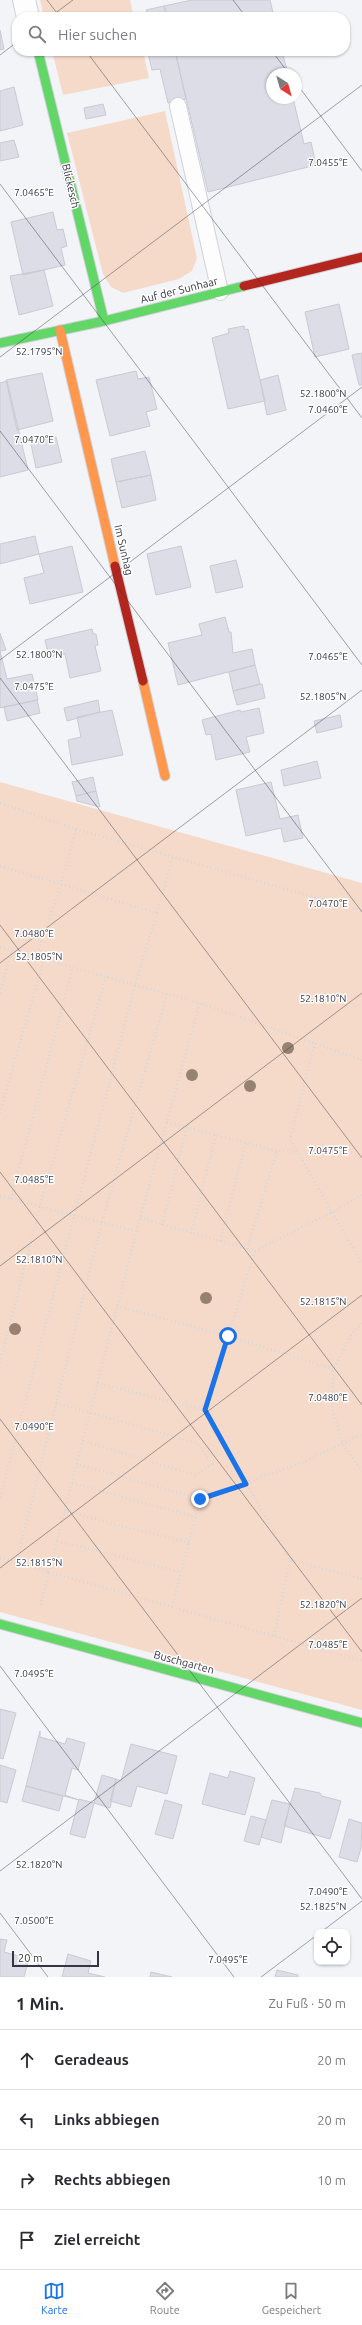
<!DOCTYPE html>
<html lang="de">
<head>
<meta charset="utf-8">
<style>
	:root { --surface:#fff; --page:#f2f2f3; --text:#2b2b33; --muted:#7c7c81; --line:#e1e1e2; --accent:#1a73e8 }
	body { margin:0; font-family:Ubuntu,sans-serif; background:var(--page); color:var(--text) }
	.controls { position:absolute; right:12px; bottom:12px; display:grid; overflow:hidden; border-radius:8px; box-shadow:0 1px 3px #0004 }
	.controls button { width:36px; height:36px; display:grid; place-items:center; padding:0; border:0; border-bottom:1px solid var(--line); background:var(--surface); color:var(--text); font:20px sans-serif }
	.compass { position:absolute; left:266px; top:68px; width:36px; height:36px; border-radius:50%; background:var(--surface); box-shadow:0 1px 3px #0004; rotate:143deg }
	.scale { position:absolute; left:12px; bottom:10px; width:87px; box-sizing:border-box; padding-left:4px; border:2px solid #353542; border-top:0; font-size:11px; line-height:14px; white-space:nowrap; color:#353542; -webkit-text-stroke:3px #fff; paint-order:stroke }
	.stop { position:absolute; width:12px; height:12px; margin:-9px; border:3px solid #1a73e8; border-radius:50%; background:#fff }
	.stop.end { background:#1a73e8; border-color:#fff; box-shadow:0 1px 4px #0008 }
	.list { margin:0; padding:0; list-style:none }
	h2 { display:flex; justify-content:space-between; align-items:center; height:52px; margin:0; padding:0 16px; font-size:17px }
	h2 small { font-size:13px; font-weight:400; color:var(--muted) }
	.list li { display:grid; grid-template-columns:26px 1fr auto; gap:12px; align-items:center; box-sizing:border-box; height:60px; padding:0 16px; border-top:1px solid var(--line) }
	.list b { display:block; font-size:15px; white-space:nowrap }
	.list em { font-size:13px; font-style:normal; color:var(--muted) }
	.icon { flex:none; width:22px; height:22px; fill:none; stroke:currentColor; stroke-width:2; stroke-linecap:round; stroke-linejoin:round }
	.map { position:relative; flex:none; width:362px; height:1977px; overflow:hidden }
	.search { position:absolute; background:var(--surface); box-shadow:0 1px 3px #0004; left:12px; right:12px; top:12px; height:44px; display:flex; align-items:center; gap:10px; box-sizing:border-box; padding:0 14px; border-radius:16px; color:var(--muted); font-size:15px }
	.sheet { height:292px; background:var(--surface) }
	nav { display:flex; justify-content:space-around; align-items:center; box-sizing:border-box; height:56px; border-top:1px solid var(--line); background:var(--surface); font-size:11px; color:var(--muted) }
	nav a { display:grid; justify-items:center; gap:2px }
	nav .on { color:var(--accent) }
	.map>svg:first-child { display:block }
	.green { fill:#f5dac9 }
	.building { fill:#dcdde6; stroke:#c9cad2 }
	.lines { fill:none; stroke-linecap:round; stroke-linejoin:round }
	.lane-casing { stroke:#d1d1da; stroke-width:18 }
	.street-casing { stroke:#d1d1da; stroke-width:24 }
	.fast-casing { stroke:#d1d1da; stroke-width:11 }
	.slow-casing { stroke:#d1d1da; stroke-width:11 }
	.jam-casing { stroke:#d1d1da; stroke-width:11 }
	.path { stroke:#d7d7d9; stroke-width:2.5; stroke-dasharray:1 3; stroke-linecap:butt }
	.lane { stroke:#fdfdfe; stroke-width:16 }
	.street { stroke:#fdfdfe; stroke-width:22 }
	.fast { stroke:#63d668; stroke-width:9 }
	.slow { stroke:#ff974d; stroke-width:9 }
	.jam { stroke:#b3261e; stroke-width:9 }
	.tree { fill:#978271 }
	.route { stroke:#1a73e8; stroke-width:5 }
	.ticks { fill:none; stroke:#353542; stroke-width:1; stroke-opacity:0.45 }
	.labels { text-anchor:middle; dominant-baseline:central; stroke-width:3; stroke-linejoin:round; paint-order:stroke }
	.street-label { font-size:11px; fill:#353542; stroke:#fff }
	.ticks-label { font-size:10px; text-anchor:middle; fill:#353542; stroke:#fff; stroke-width:3; stroke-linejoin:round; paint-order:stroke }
</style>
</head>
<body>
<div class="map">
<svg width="362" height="1977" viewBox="0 0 362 1977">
	<rect width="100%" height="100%" fill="#f3f4f8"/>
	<path class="green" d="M40,0H130L134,17H44Z
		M52,51H143L149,78L63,95Z
		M165,111L197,258L192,271L179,279L123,293L111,287L103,274L67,133Z
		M0,782L362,883V1710L0,1612Z"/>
	<path class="building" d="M192,0H270L274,17H167L164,6Z
		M164,6L167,17H148L146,10Z
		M0,30L4,49L0,50Z
		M154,51H175L186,99L168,103L160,69L152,70L148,53Z
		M175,51H282L288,74H272V98H293L304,144L311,142L316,165L208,192Z
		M14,87L23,125L0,131V91Z
		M103,104L106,115L86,119L84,108Z
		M14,140L19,157L0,161V143Z
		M53,212L57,230L63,229L67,246L61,248L65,265L23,275L11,222Z
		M44,270L53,306L19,315L10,276Z
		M339,304L349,349L315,357L305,312Z
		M244,326L245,330L248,329L265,401L228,409L212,338L229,333L228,329Z
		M362,353V385H359L352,355Z
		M136,371L138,379L149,377L157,409L146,412L150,426L110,436L96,380Z
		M42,373L53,421L17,430L6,380Z
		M278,375L286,410L267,415L260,380Z
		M7,381L28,470L0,477V383Z
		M56,437L62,462L36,468L31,444Z
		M145,451L151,475L116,482L111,459Z
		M151,475L156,500L122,508L116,482Z
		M35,536L39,554L0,564V544Z
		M72,546L83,592L30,604L24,578L44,573L39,554Z
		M181,546L191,587L156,595L147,554Z
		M236,560L243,587L216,593L210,566Z
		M225,617L229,632H231L233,653L252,649L255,665L178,685L168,643L202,635L199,624Z
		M92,629L93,634H96L98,645L95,646L101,671L70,678L65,654L49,657L45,640Z
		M0,633L6,650L0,651Z
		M0,651L7,679L32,674L38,700L0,708Z
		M255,665L260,684L233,691L229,672Z
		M262,684L265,698L237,705L233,691Z
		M37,700L40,713L7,721L4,707Z
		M98,700L100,712L67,721L64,708Z
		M259,708L264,733L246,737L250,752L216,760L211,734L206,735L202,720L240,710L241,712Z
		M112,710L123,755L72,765L68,740L81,737L77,717Z
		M340,715L342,727L317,733L314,721Z
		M317,761L321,778L284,786L281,770Z
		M93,777L96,791L76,796L72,782Z
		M271,782L280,819L298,815L303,838L284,842L281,828L246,836L236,790Z
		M96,791L100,807L77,801L76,796Z
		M0,1709L16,1713L3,1759L0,1758Z
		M40,1731V1737L65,1744L67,1738L85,1743L78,1770L72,1768L65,1795L79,1800L26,1786Z
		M131,1744L177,1756L167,1794L137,1786L131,1807L110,1801L116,1779L121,1781Z
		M0,1765L16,1770L7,1803L0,1801Z
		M230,1771L255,1778L245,1815L202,1804L210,1773L228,1778Z
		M102,1775L116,1779L110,1808L94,1803Z
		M26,1786L63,1796L59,1811L22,1801Z
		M295,1788L320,1793L322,1796L341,1801L330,1839L284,1826Z
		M79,1799L94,1803L85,1838L70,1834Z
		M165,1800L182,1805L173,1839L155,1834Z
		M272,1800L290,1804L281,1843L261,1837Z
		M251,1816L266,1820L259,1845L244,1841Z
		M349,1819L362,1823L361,1848L357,1862L339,1857Z
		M0,1939L7,1940L4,1952L29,1959L24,1977H0Z
		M68,1954L91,1961L88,1973L105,1977H62Z
		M277,1970L298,1975V1977H275Z
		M151,1972L172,1977H150Z"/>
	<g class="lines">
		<g class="lane-casing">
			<path id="lane" d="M178,106L220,292"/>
		</g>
		<g class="street-casing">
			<path id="street" d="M24,0L28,17"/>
		</g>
		<g class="fast-casing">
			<path id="fast" d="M38,51L104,321
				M0,343L104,321L244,286
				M0,1624L362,1723"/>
		</g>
		<g class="slow-casing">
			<path id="slow" d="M60,330L115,566
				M143,681L165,776"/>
		</g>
		<g class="jam-casing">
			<path id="jam" d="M244,286L362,257
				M115,566L143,681"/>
		</g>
		<path class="path" d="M0,803L76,829L362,911
			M0,866L157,913L135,985L0,1498
			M157,913L173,857
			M0,947L200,1003
			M36,957L61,884L76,829
			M0,993L12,950
			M315,1043L290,1139L362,1264
			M362,1060L200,1003L140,1218L49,1572L362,1661
			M0,1113L44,959
			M167,1122L277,1151L297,1152
			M0,1196L136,1231
			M11,1199L73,967
			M140,1218L255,1251L205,1410L290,1560L362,1579
			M162,1225L187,1127
			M191,1233L216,1135
			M220,1241L246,1143
			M247,1249L277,1151
			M255,1251L333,1212L362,1195
			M117,1306L228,1336L333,1369
			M362,1323L353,1333L333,1369L332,1409L343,1444L362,1471
			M0,1363L40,1206L106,977
			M97,1383L205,1410
			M56,1403L197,1443L212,1464L195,1475L83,1441
			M76,1464L200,1499
			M72,1483L195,1517
			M64,1511L189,1543
			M57,1541L181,1572
			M0,1558L49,1572L40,1608
			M16,1563L102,1222L167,994
			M172,1607L200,1499L303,1462L362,1434
			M274,1636L290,1560"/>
		<use href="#lane" class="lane"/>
		<use href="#street" class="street"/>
		<use href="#fast" class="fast"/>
		<use href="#slow" class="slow"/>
		<use href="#jam" class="jam"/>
	</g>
	<g class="tree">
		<circle cx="288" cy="1048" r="6"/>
		<circle cx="192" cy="1075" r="6"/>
		<circle cx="250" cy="1086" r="6"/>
		<circle cx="206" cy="1298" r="6"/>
		<circle cx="15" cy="1329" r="6"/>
	</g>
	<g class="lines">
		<path class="route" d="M200,1499L246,1484L205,1410L228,1336"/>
	</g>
	<path class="ticks" d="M47,0L60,17M233,0L246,17M50,17L73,0M86,51L362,418M272,51L289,74M0,55L17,42M296,83L362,171M0,184L362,665M0,357L362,85M0,431L362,912M0,660L362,387M0,678L362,1158M0,925L362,1405M0,963L362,690M0,1172L362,1652M0,1266L362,993M0,1419L362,1899M0,1568L362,1295M0,1666L234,1977M0,1871L362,1598M0,1913L48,1977M321,1932L362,1901M261,1977L317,1935"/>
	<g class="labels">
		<g class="street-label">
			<text transform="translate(71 186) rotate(77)">Blickesch</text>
			<text transform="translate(179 290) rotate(-14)">Auf der Sunhaar</text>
			<text transform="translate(124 550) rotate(77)">Im Sunhag</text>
			<text transform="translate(184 1662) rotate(15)">Buschgarten</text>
		</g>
	</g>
	<g class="ticks-label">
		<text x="328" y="166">7.0455°E</text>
		<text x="34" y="196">7.0465°E</text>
		<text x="39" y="355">52.1795°N</text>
		<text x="323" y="397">52.1800°N</text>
		<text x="328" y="413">7.0460°E</text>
		<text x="34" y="443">7.0470°E</text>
		<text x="39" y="658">52.1800°N</text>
		<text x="328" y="660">7.0465°E</text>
		<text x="34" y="690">7.0475°E</text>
		<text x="323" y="700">52.1805°N</text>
		<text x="328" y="907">7.0470°E</text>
		<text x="34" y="937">7.0480°E</text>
		<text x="39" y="960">52.1805°N</text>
		<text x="323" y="1002">52.1810°N</text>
		<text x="328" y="1154">7.0475°E</text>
		<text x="34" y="1183">7.0485°E</text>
		<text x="39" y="1263">52.1810°N</text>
		<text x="323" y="1305">52.1815°N</text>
		<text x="328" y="1401">7.0480°E</text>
		<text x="34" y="1430">7.0490°E</text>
		<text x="39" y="1566">52.1815°N</text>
		<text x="323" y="1608">52.1820°N</text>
		<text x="328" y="1648">7.0485°E</text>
		<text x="34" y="1677">7.0495°E</text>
		<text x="39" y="1868">52.1820°N</text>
		<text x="328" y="1895">7.0490°E</text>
		<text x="323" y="1910">52.1825°N</text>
		<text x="34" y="1924">7.0500°E</text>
		<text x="228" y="1963">7.0495°E</text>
	</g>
</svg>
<div class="controls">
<button><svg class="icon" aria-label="locate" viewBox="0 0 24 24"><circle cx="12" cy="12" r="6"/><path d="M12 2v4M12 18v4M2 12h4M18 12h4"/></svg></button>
</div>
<svg class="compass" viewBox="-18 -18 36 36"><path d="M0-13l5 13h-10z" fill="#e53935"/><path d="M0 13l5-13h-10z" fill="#7c7c81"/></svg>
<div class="scale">20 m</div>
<div class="stop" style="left:228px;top:1336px"></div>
<div class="stop end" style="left:200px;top:1499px"></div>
<div class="search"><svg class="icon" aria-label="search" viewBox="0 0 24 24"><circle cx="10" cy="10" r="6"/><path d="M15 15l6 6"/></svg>Hier suchen</div>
</div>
<section class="sheet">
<h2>1 Min.<small>Zu Fuß · 50 m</small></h2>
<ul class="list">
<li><svg class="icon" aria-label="ahead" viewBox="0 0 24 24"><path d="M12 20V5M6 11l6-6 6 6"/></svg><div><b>Geradeaus</b></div><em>20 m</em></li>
<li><svg class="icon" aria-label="left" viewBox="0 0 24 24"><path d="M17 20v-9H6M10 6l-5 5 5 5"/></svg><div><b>Links abbiegen</b></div><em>20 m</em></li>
<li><svg class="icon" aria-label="right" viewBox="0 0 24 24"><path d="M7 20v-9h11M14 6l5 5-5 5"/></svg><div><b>Rechts abbiegen</b></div><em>10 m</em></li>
<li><svg class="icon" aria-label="arrive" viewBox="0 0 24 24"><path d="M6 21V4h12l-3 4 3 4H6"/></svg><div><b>Ziel erreicht</b></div></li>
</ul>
</section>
<nav>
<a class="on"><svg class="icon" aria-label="map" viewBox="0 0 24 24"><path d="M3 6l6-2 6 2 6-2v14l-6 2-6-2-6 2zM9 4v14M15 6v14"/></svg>Karte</a>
<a><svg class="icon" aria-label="directions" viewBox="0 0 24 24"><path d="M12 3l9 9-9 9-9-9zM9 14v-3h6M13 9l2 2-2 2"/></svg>Route</a>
<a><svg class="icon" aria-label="saved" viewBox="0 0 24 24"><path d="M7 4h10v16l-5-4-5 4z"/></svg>Gespeichert</a>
</nav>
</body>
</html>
